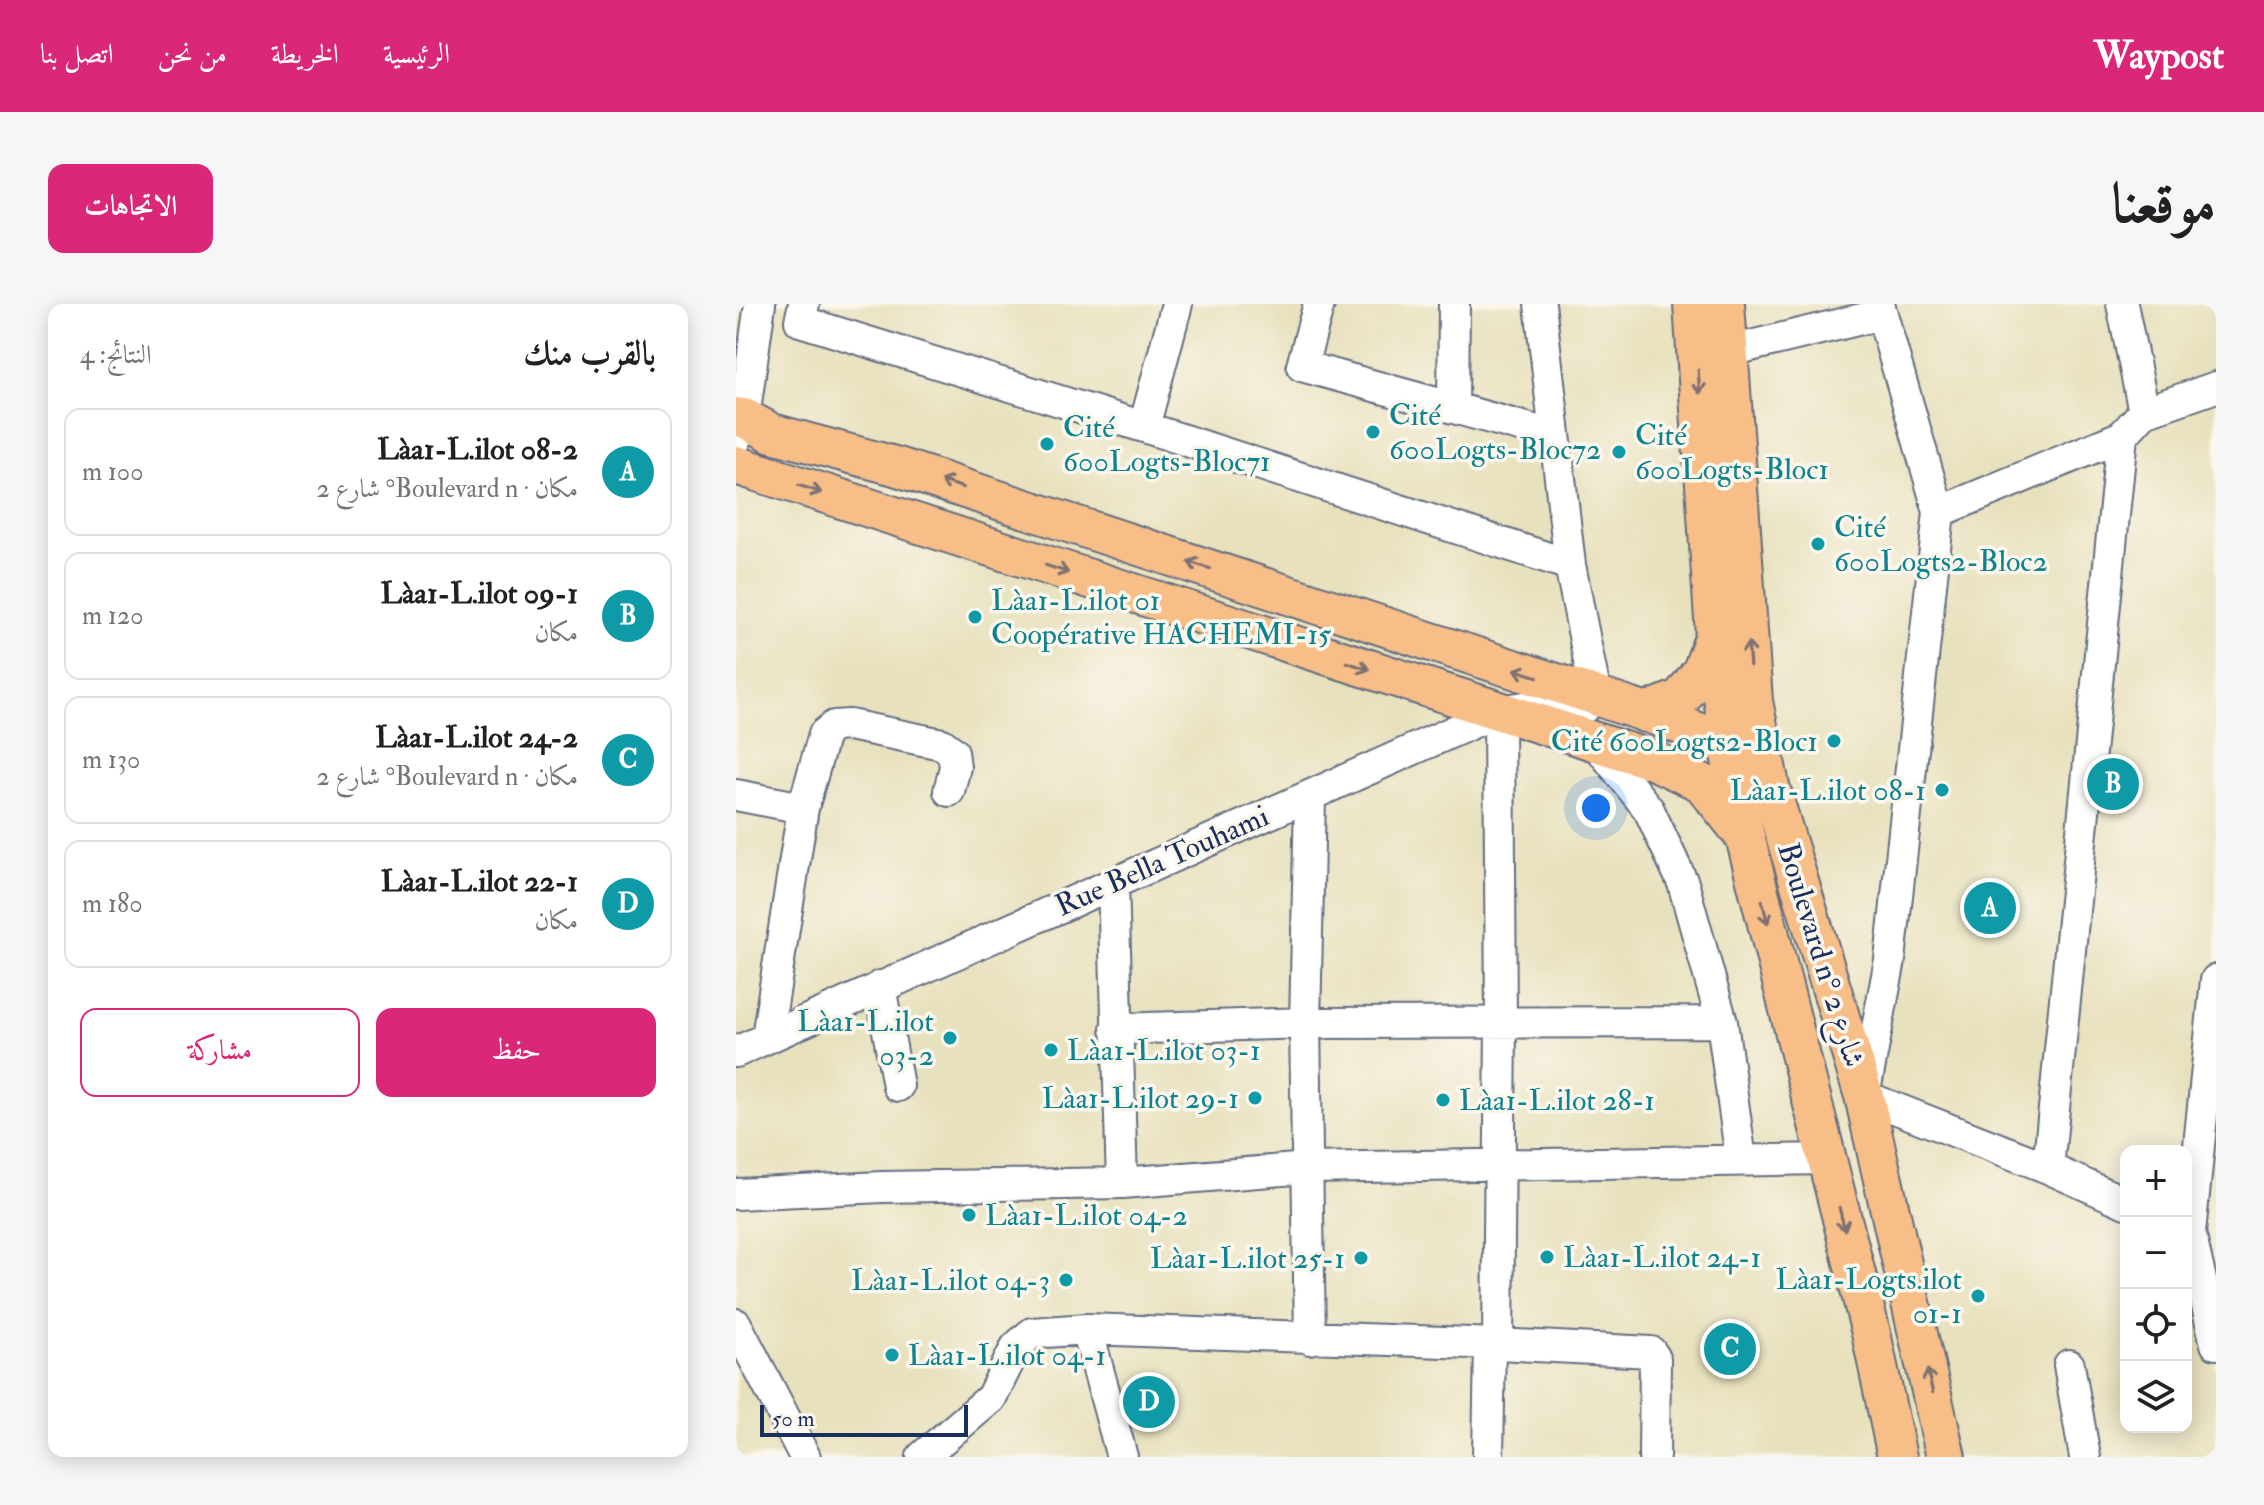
<!DOCTYPE html>
<html lang="ar">
<head>
<meta charset="utf-8">
<style>
	:root { --surface:#fff; --page:#f6f6f6; --text:#202124; --muted:#757577; --line:#e0e0e0; --accent:#db2777 }
	body { margin:0; font-family:"IM FELL Double Pica",Amiri,serif; background:var(--page); color:var(--text); direction:rtl }
	.controls { position:absolute; right:24px; bottom:24px; display:grid; overflow:hidden; border-radius:16px; box-shadow:0 4px 20px #0003 }
	.controls button { width:72px; height:72px; display:grid; place-items:center; padding:0; border:0; border-bottom:2px solid var(--line); background:var(--surface); color:var(--text); font:40px sans-serif }
	.scale { position:absolute; left:24px; bottom:20px; width:208px; box-sizing:border-box; padding-left:8px; border:4px solid #1b2f5e; border-top:0; font-size:22px; line-height:28px; white-space:nowrap; color:#1b2f5e; -webkit-text-stroke:6px #fbf7ec; paint-order:stroke }
	.you { position:absolute; left:860px; top:504px; width:28px; height:28px; margin:-20px; border:6px solid #fff; border-radius:50%; background:#1a73e8; box-shadow:0 0 0 12px #1a73e833 }
	.badge { display:grid; place-items:center; width:52px; height:52px; border-radius:50%; background:var(--accent); color:#fff; font-size:26px; font-weight:700 }
	.pin { position:absolute; translate:-50% -50%; border:4px solid #fff; box-shadow:0 2px 8px #0006 }
	.list { margin:0; padding:0; list-style:none }
	h2 { display:flex; justify-content:space-between; align-items:center; height:104px; margin:0; padding:0 32px; font-size:34px }
	h2 small { font-size:26px; font-weight:400; color:var(--muted) }
	.list li { display:grid; grid-template-columns:52px 1fr auto; gap:24px; align-items:center; box-sizing:border-box; height:128px; margin:0 16px 16px; padding:0 16px; border:2px solid var(--line); border-radius:16px }
	.list b { display:block; font-size:30px; white-space:nowrap }
	.list p { margin:0; font-size:26px; white-space:nowrap; color:var(--muted) }
	.list em { font-size:26px; font-style:normal; color:var(--muted) }
	.actions { display:flex; gap:16px; padding:24px 32px }
	.actions a { flex:1; padding:18px 0; border:2px solid var(--accent); border-radius:16px; text-align:center; font-size:28px; color:var(--accent) }
	.actions .main { background:var(--accent); color:#fff }
	.icon { flex:none; width:44px; height:44px; fill:none; stroke:currentColor; stroke-width:2; stroke-linecap:round; stroke-linejoin:round }
	.map { position:relative; flex:none; width:1480px; height:1153px; overflow:hidden; direction:ltr; border-radius:16px }
	header { display:flex; align-items:center; gap:48px; box-sizing:border-box; height:112px; padding:0 40px; background:var(--accent); color:#fff }
	header strong { font-size:38px }
	nav { display:flex; gap:44px; margin-inline-start:auto; font-size:28px }
	.intro { display:flex; align-items:center; justify-content:space-between; box-sizing:border-box; height:192px; padding:0 48px }
	h1 { margin:0; font-size:56px }
	.button { padding:20px 36px; border-radius:16px; background:var(--accent); color:#fff; font-size:28px; font-weight:700 }
	main { display:flex; gap:48px; padding:0 48px }
	aside { flex:1; background:var(--surface); border-radius:16px; box-shadow:0 4px 20px #0003 }
	.map>svg:first-child { display:block }
	.lines { fill:none; stroke-linecap:round; stroke-linejoin:round }
	.minor-casing { stroke:#636d80; stroke-width:34 }
	.major-casing { stroke:#636d80; stroke-width:42 }
	.minor { stroke:#fff; stroke-width:30 }
	.major { stroke:#f7be88; stroke-width:38 }
	.oneway { stroke:#7e6f71 }
	.culture-dot { fill:#0f9aa8; stroke:#fbf7ec; stroke-width:3 }
	.labels { text-anchor:middle; dominant-baseline:central; stroke-width:7; stroke-linejoin:round; paint-order:stroke }
	.culture-label { font-size:30px; fill:#0d838f; stroke:#fbf7ec; text-anchor:start }
	.street-label { font-size:30px; fill:#1b2f5e; stroke:#fbf7ec }
</style>
</head>
<body>
<header>
<strong>Waypost</strong>
<nav><a>الرئيسية</a><a>الخريطة</a><a>من نحن</a><a>اتصل بنا</a></nav>
</header>
<div class="intro"><h1>موقعنا</h1><a class="button">الاتجاهات</a></div>
<main>
<div class="map">
<svg width="1480" height="1153" viewBox="0 0 1480 1153">
	<rect width="100%" height="100%" fill="#fbf7ec"/>
	<filter id="ink" filterUnits="userSpaceOnUse"><feTurbulence type="fractalNoise" baseFrequency=".0125" numOctaves="2"/><feDisplacementMap in="SourceGraphic" scale="16" xChannelSelector="R" yChannelSelector="G"/><feConvolveMatrix kernelMatrix="1 2 1 2 8 2 1 2 1" color-interpolation-filters="sRGB"/></filter>
	<filter id="wash" filterUnits="userSpaceOnUse"><feTurbulence type="fractalNoise" baseFrequency=".006" numOctaves="4" result="noise"/><feDisplacementMap in="SourceGraphic" scale="32" xChannelSelector="R" yChannelSelector="G"/><feGaussianBlur stdDeviation="1.8" result="paint"/><feColorMatrix in="noise" values="0 0 0 0 0 0 0 0 0 0 0 0 0 0 0 0 0 1.4 0 .05"/><feComposite in="paint" operator="in"/></filter>
	<g filter="url(#wash)">
		<rect width="100%" height="100%" fill="#e8e1be"/>
	</g>
	<g filter="url(#ink)">
		<g class="lines">
			<g class="minor-casing">
				<path id="minor" d="M68,0L64,17L408,123L834,261
					M583,0L566,62L819,132
					M804,0L834,261L860,392L849,403
					M1143,0L1203,208L1154,656L1128,792L1312,864L1390,899
					M1386,0L1408,108
					M994,47L1146,10
					M717,104L718,0
					M408,123L441,0
					M0,136L8,114L24,0
					M1203,208L1386,132L1408,108L1480,83
					M860,439L913,506L947,579L986,718L1005,856
					M0,491L67,504
					M574,492L569,719L574,1035
					M377,579L386,879
					M1480,676L1454,929L1480,1040
					M144,682L162,782
					M380,725L569,719L986,718
					M31,733L67,504L88,430L98,422L113,421L206,440L217,448L219,463L213,487
					M0,748L763,407L860,392
					M1312,864L1386,132
					M0,890L146,883L386,879L572,864L1091,855
					M0,1020L69,1153
					M351,1025L386,1153
					M762,1040L765,720L763,407
					M1333,1061L1349,1153
					M186,1153L255,1094L280,1043L296,1029L351,1025L762,1040L915,1048L919,1054L918,1153
					M752,1153L754,1040"/>
			</g>
			<g class="major-casing">
				<path id="major" d="M957,0L979,331L1001,501L1135,1029L1161,1153
					M989,0L1017,397L1034,482L1128,792L1210,1153
					M0,113L8,114L36,129L159,162L860,392C911,410 967,424 1012,455
					M0,161L919,457L966,479L1006,529
					M909,409L945,394L966,367L979,331"/>
			</g>
			<use href="#minor" class="minor"/>
			<use href="#major" class="major"/>
		</g>
		<defs><path id="oneway-shaft" d="M-6 0H5M1.5-3L5.5 0L1.5 3" fill="none" stroke-width="1.6" stroke-linecap="round" stroke-linejoin="round" transform="scale(2)"/></defs>
		<g class="oneway">
			<use href="#oneway-shaft" transform="translate(963 78) rotate(86)"/>
			<use href="#oneway-shaft" transform="translate(216 180) rotate(-162)"/>
			<use href="#oneway-shaft" transform="translate(74 185) rotate(18)"/>
			<use href="#oneway-shaft" transform="translate(463 261) rotate(-162)"/>
			<use href="#oneway-shaft" transform="translate(321 265) rotate(18)"/>
			<use href="#oneway-shaft" transform="translate(1013 350) rotate(-94)"/>
			<use href="#oneway-shaft" transform="translate(622 362) rotate(18)"/>
			<use href="#oneway-shaft" transform="translate(790 369) rotate(-162)"/>
			<use href="#oneway-shaft" transform="translate(1029 608) rotate(76)"/>
			<use href="#oneway-shaft" transform="translate(1106 915) rotate(76)"/>
			<use href="#oneway-shaft" transform="translate(1194 1077) rotate(-103)"/>
		</g>
	</g>
	<g class="culture-dot">
		<circle cx="637" cy="128" r="8"/>
		<circle cx="311" cy="140" r="8"/>
		<circle cx="883" cy="148" r="8"/>
		<circle cx="1082" cy="240" r="8"/>
		<circle cx="239" cy="313" r="8"/>
		<circle cx="1098" cy="437" r="8"/>
		<circle cx="1206" cy="486" r="8"/>
		<circle cx="214" cy="734" r="8"/>
		<circle cx="315" cy="746" r="8"/>
		<circle cx="519" cy="794" r="8"/>
		<circle cx="707" cy="796" r="8"/>
		<circle cx="233" cy="911" r="8"/>
		<circle cx="811" cy="953" r="8"/>
		<circle cx="625" cy="954" r="8"/>
		<circle cx="330" cy="976" r="8"/>
		<circle cx="1242" cy="992" r="8"/>
		<circle cx="156" cy="1051" r="8"/>
	</g>
	<g class="labels">
		<g class="culture-label">
			<text x="653" y="111">Cité<tspan x="653" dy="34">600Logts-Bloc72</tspan></text>
			<text x="327" y="123">Cité<tspan x="327" dy="34">600Logts-Bloc71</tspan></text>
			<text x="899" y="131">Cité<tspan x="899" dy="34">600Logts-Bloc1</tspan></text>
			<text x="1098" y="223">Cité<tspan x="1098" dy="34">600Logts2-Bloc2</tspan></text>
			<text x="255" y="296">Làa1-L.ilot 01<tspan x="255" dy="34">Coopérative HACHEMI-15</tspan></text>
			<text x="1082" y="437" text-anchor="end">Cité 600Logts2-Bloc1</text>
			<text x="1190" y="486" text-anchor="end">Làa1-L.ilot 08-1</text>
			<text x="198" y="717" text-anchor="end">Làa1-L.ilot<tspan x="198" dy="34">03-2</tspan></text>
			<text x="331" y="746">Làa1-L.ilot 03-1</text>
			<text x="503" y="794" text-anchor="end">Làa1-L.ilot 29-1</text>
			<text x="723" y="796">Làa1-L.ilot 28-1</text>
			<text x="249" y="911">Làa1-L.ilot 04-2</text>
			<text x="827" y="953">Làa1-L.ilot 24-1</text>
			<text x="609" y="954" text-anchor="end">Làa1-L.ilot 25-1</text>
			<text x="1226" y="975" text-anchor="end">Làa1-Logts.ilot<tspan x="1226" dy="34">01-1</tspan></text>
			<text x="314" y="976" text-anchor="end">Làa1-L.ilot 04-3</text>
			<text x="172" y="1051">Làa1-L.ilot 04-1</text>
		</g>
		<g class="street-label">
			<text transform="translate(426 557) rotate(-24)">Rue Bella Touhami</text>
			<text transform="translate(1085 651) rotate(73)">Boulevard n° شارع 2</text>
		</g>
	</g>
</svg>
<div class="controls">
<button>+</button>
<button>−</button>
<button><svg class="icon" aria-label="locate" viewBox="0 0 24 24"><circle cx="12" cy="12" r="6"/><path d="M12 2v4M12 18v4M2 12h4M18 12h4"/></svg></button>
<button><svg class="icon" aria-label="layers" viewBox="0 0 24 24"><path d="M12 4l9 5-9 5-9-5zM3 14l9 5 9-5"/></svg></button>
</div>
<div class="scale">50 m</div>
<div class="you"></div>
<div class="pin badge" style="left:1254px;top:604px;background:#0f9aa8">A</div>
<div class="pin badge" style="left:1377px;top:480px;background:#0f9aa8">B</div>
<div class="pin badge" style="left:994px;top:1045px;background:#0f9aa8">C</div>
<div class="pin badge" style="left:413px;top:1098px;background:#0f9aa8">D</div>
</div>
<aside>
<h2>بالقرب منك<small>النتائج: 4</small></h2>
<ul class="list">
<li><span class="badge" style="background:#0f9aa8">A</span><div><b>Làa1-L.ilot 08-2</b><p>مكان · Boulevard n° شارع 2</p></div><em>100 m</em></li>
<li><span class="badge" style="background:#0f9aa8">B</span><div><b>Làa1-L.ilot 09-1</b><p>مكان</p></div><em>120 m</em></li>
<li><span class="badge" style="background:#0f9aa8">C</span><div><b>Làa1-L.ilot 24-2</b><p>مكان · Boulevard n° شارع 2</p></div><em>130 m</em></li>
<li><span class="badge" style="background:#0f9aa8">D</span><div><b>Làa1-L.ilot 22-1</b><p>مكان</p></div><em>180 m</em></li>
</ul>
<div class="actions"><a class="main">حفظ</a><a>مشاركة</a></div>
</aside>
</main>
</body>
</html>
